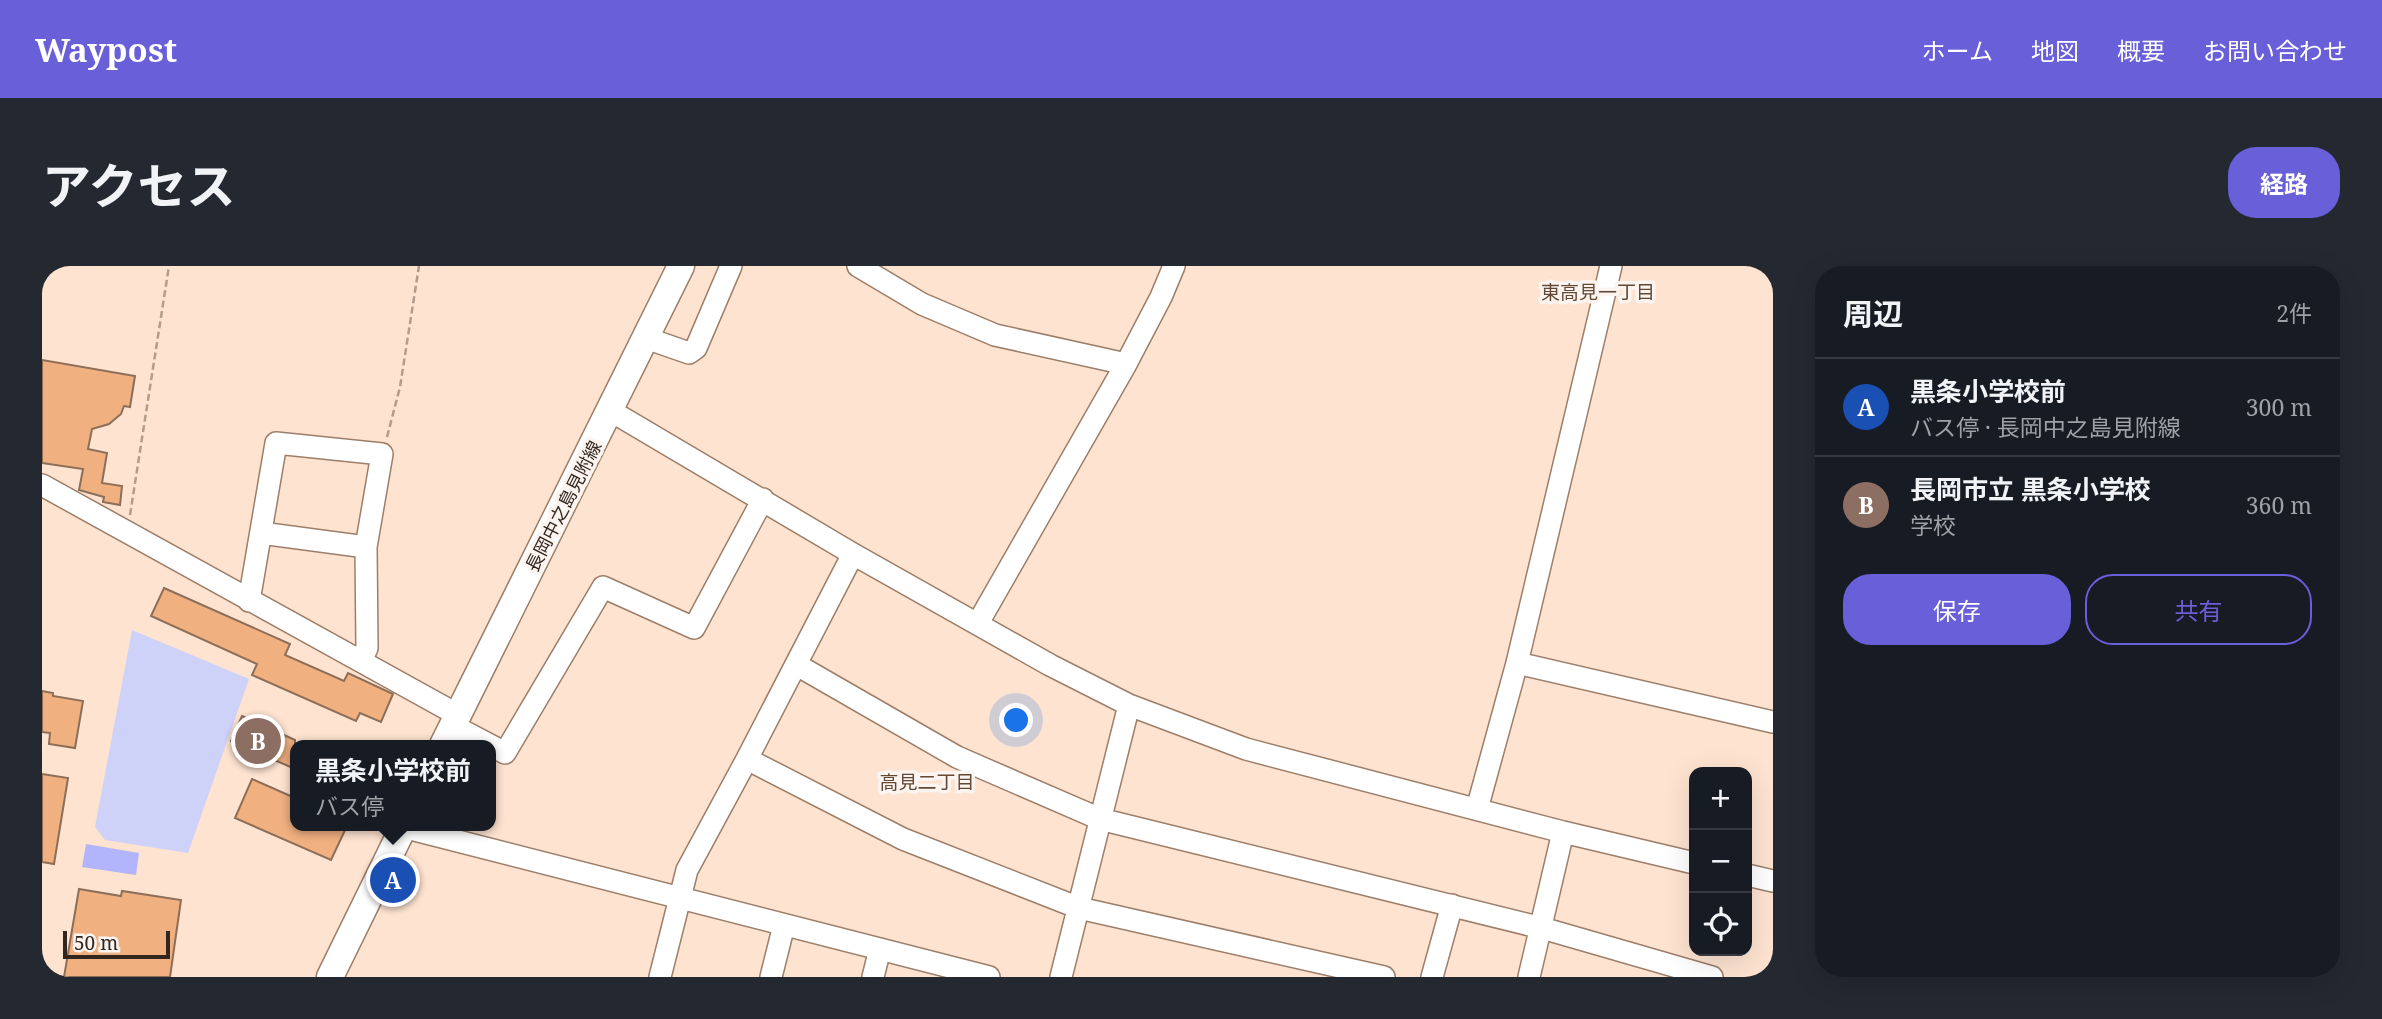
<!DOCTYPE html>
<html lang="ja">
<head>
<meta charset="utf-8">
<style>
	:root { --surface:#171b24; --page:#242831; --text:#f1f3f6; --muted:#9ea1a6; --line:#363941; --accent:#685fd9 }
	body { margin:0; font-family:"Noto Serif","Noto Sans JP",serif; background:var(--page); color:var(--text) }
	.controls { position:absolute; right:21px; bottom:21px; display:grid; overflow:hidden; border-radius:14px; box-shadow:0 7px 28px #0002 }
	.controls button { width:63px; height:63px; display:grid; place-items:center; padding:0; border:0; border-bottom:2px solid var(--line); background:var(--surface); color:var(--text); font:35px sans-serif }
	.scale { position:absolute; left:21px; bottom:18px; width:107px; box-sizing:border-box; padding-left:7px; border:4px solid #32261d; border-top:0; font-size:19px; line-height:24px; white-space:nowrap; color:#32261d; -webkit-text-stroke:5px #fbf4f0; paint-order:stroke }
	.you { position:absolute; left:975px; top:455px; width:24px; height:24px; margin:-18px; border:5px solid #fff; border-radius:50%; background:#1a73e8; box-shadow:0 0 0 10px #1a73e833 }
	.badge { display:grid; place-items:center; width:46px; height:46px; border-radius:50%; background:var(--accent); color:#fff; font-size:23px; font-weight:700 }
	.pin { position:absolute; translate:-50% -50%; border:4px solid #fff; box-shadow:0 2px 7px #0006 }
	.popup { position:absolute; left:248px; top:474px; width:206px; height:91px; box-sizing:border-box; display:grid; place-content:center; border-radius:14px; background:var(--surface); filter:drop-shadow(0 2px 5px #0005); font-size:23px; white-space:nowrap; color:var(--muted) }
	.popup b { font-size:26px; color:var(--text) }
	.popup::after { content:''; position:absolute; left:50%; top:100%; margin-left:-14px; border:14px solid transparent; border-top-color:var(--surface) }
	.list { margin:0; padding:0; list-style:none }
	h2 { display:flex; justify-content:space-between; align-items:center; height:91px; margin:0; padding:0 28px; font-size:30px }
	h2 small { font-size:23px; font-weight:400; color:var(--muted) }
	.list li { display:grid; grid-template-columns:46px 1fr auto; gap:21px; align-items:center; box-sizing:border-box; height:98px; padding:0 28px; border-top:2px solid var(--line) }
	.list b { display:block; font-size:26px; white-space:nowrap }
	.list p { margin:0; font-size:23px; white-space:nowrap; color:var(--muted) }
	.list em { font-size:23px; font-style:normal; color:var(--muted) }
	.actions { display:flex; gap:14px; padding:21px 28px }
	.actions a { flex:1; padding:16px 0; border:2px solid var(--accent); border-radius:28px; text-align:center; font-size:24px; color:var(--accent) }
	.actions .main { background:var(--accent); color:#fff }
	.icon { flex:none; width:38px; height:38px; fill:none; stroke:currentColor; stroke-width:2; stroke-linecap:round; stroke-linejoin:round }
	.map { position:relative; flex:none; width:1731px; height:711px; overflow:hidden; border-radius:28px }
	header { display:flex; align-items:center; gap:42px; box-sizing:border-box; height:98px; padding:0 35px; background:var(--accent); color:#fff }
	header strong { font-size:33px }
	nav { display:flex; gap:38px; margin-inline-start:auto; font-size:24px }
	.intro { display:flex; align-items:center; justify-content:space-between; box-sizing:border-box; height:168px; padding:0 42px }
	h1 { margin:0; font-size:49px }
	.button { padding:18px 32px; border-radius:28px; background:var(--accent); color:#fff; font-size:24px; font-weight:700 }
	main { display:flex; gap:42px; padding:0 42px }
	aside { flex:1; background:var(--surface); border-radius:28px; box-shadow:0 7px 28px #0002 }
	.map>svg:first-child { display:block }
	.green { fill:#ced1f8 }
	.water { fill:#b2b5fb }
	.building { fill:#f1b080; stroke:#8c6e59; stroke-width:2 }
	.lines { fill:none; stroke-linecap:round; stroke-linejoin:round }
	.minor-casing { stroke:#9c7e69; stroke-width:24 }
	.major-casing { stroke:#9c7e69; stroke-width:29 }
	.path { stroke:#b29d8d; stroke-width:2.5; stroke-dasharray:7 3.5; stroke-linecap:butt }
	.minor { stroke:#fff; stroke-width:21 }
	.major { stroke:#fff; stroke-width:26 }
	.labels { text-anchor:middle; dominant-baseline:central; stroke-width:7; stroke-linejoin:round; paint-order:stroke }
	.street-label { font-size:18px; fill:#32261d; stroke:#fbf4f0 }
	.neighbourhood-label { font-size:19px; fill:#634834; stroke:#fbf4f0 }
</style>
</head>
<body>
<header>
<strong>Waypost</strong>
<nav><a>ホーム</a><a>地図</a><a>概要</a><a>お問い合わせ</a></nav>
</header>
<div class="intro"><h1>アクセス</h1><a class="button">経路</a></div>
<main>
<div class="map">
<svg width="1731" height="711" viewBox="0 0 1731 711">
	<rect width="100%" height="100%" fill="#fee3d0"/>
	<path class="green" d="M90,364L207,413L146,587L63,574L53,561Z"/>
	<path class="water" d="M44,578L97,587L94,609L40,601Z"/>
	<path class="building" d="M0,94L93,110L88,141L82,140L79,148L67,158L50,163L46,183L65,187L60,217L80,220L78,239L61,236L62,231L37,224L41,203L0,197Z
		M122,322L248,378L243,389L302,415L306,407L351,428L339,456L318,447L314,455L210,409L215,398L109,350Z
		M0,425L11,427V430L41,435L33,482L7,478L8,467L0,466Z
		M200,450L253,474V503L189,475Z
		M0,508L26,512L12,598L0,596Z
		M210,513L253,532V560H305L289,594L193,552Z
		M37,623L79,630L80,625L139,634L128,711H22Z"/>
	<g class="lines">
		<g class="minor-casing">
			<path id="minor" d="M816,0L880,38L953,69L1084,98
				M604,72L647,87L654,82L689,0
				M569,145L811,288L1008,399L1087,439L1204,483L1521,566L1652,597
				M0,219L416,449
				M219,267L324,281
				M207,335L234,177L340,188L324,281L325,382L319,395
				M936,357L1084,98L1119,31L1132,0
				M1475,397L1731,456
				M755,399L915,491L1058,553L1500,662L1670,711
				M412,460L463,487L561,321L652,362L721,233
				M705,493L861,573L1037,642L1342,711
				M1435,543L1475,397L1569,0
				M361,561L947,711
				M1705,609L1731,615
				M618,711L645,604L705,493L811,288
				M729,711L742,659
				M831,711L838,683
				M1019,711L1087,439
				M1390,711L1410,639
				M1487,711L1521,566"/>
		</g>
		<g class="major-casing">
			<path id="major" d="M401,479L639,0
				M288,711L362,560"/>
		</g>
		<path class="path" d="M345,171L358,121L377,0
			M88,249L127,0"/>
		<use href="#minor" class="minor"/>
		<use href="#major" class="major"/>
	</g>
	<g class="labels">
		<g class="street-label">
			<text transform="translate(521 240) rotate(-63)">長岡中之島見附線</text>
		</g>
		<g class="neighbourhood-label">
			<text x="1556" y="26">東高見一丁目</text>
			<text x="885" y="516">高見二丁目</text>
		</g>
	</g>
</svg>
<div class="controls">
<button>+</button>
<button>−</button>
<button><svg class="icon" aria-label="locate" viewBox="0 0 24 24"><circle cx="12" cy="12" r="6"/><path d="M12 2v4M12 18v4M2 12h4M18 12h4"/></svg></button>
</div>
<div class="scale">50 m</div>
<div class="you"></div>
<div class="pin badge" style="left:351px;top:614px;background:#1a4fb4">A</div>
<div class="popup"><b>黒条小学校前</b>バス停</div>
<div class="pin badge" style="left:216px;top:475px;background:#8d6e63">B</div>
</div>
<aside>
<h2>周辺<small>2件</small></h2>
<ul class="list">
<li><span class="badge" style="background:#1a4fb4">A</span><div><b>黒条小学校前</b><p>バス停 · 長岡中之島見附線</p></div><em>300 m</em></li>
<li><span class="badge" style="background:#8d6e63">B</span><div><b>長岡市立 黒条小学校</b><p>学校</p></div><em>360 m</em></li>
</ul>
<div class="actions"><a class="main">保存</a><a>共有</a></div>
</aside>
</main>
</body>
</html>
